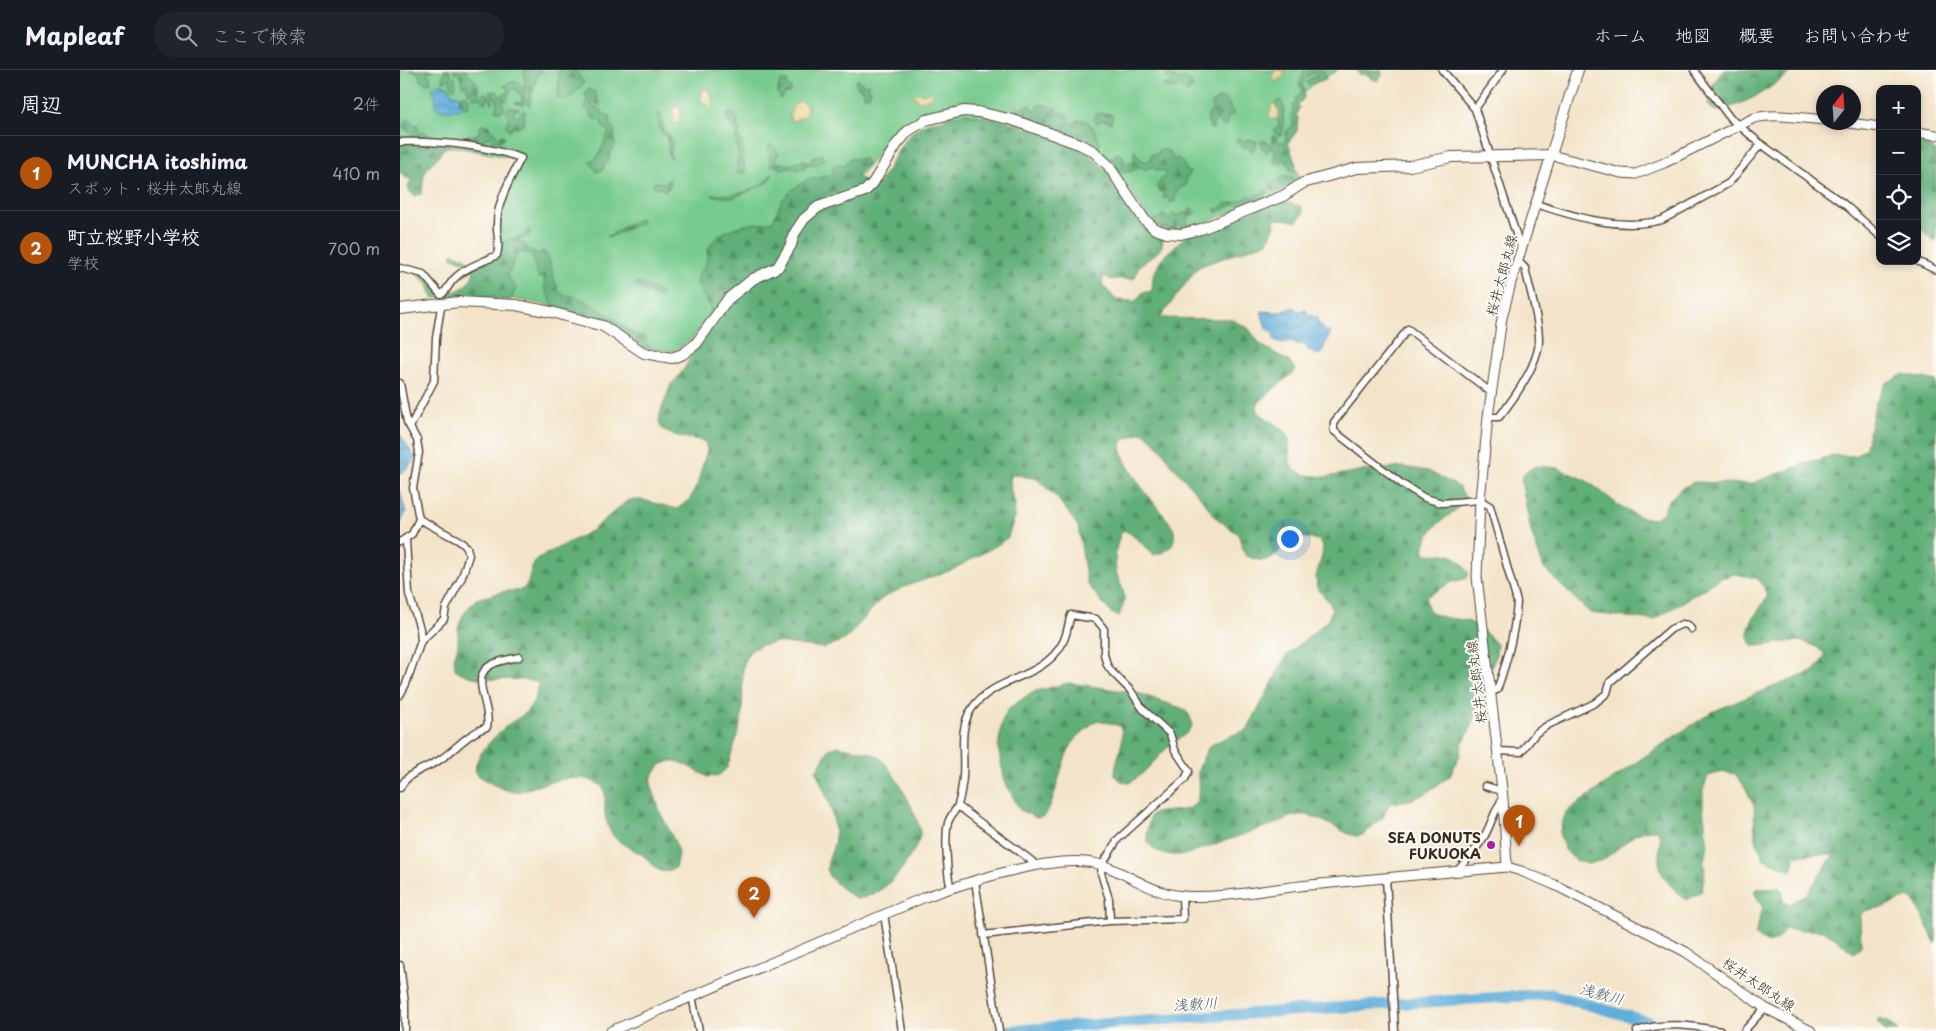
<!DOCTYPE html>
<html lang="ja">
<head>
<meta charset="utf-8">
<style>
	:root { --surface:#171b24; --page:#20242c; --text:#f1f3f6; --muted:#9ea1a6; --line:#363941; --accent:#b45309 }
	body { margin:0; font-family:"Playpen Sans","Klee One",sans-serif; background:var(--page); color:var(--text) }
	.controls { position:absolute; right:15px; top:15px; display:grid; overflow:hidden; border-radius:10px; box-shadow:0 2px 8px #0003 }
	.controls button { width:45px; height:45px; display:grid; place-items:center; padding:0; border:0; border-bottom:1px solid var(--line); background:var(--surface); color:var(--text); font:25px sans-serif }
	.compass { position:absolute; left:1416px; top:15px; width:45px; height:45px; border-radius:50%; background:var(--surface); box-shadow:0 2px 8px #0003; rotate:17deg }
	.you { position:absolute; left:889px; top:468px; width:18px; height:18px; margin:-12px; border:4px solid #fff; border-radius:50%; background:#1a73e8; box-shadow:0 0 0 8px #1a73e833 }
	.badge { display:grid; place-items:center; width:32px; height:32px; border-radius:50%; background:var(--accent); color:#fff; font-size:16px; font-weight:700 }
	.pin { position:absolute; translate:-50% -41px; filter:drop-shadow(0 1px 2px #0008) }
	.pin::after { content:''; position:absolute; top:26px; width:18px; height:15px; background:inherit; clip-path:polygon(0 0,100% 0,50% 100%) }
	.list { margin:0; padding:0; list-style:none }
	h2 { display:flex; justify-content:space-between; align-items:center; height:65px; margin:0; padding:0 20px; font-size:21px }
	h2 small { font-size:16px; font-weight:400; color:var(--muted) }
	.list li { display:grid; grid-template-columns:32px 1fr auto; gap:15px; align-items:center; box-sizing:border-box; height:75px; padding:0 20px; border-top:1px solid var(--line) }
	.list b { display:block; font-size:19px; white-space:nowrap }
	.list p { margin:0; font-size:16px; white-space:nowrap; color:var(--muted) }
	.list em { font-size:16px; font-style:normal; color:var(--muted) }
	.icon { flex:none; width:28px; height:28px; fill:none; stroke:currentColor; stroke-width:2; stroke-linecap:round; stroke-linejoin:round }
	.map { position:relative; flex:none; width:1536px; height:961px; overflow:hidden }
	header { display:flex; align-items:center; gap:30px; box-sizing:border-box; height:70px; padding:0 25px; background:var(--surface); border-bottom:1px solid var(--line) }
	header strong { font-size:24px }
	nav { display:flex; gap:28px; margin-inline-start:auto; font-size:18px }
	.search { width:350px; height:45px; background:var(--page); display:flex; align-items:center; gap:12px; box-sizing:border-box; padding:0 18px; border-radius:20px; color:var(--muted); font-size:19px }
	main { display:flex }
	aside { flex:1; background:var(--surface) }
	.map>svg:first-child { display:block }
	.green { fill:#77cb8e; stroke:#597a56 }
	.forest { fill:url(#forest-firs); stroke:#4e6c4c }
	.sand { fill:url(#sand-dots); stroke:#94825e }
	.water { fill:url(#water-waves); stroke:#4e6c7c }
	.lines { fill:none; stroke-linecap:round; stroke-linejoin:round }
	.river { stroke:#61aeda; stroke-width:11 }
	.street-casing { stroke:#574638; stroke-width:9 }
	.secondary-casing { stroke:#574638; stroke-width:11 }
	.primary-casing { stroke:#574638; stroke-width:12 }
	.street { stroke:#fff; stroke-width:6 }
	.secondary { stroke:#fff; stroke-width:9 }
	.primary { stroke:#fff; stroke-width:10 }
	.poi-dot { fill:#b5179e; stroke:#fdfcf7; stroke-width:2 }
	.labels { text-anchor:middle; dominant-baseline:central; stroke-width:4; stroke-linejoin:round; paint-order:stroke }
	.street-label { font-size:14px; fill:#3b2a1e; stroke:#fdfcf7 }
	.poi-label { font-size:14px; font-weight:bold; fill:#3b2a1e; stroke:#fdfcf7; text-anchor:end }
	.water-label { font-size:15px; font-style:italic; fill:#4a5f69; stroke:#fdfcf7 }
</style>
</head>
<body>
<header>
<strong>Mapleaf</strong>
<div class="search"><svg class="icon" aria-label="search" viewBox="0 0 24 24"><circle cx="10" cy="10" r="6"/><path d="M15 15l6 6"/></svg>ここで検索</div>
<nav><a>ホーム</a><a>地図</a><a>概要</a><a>お問い合わせ</a></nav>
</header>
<main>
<aside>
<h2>周辺<small>2件</small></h2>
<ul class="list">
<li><span class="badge">1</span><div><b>MUNCHA itoshima</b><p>スポット · 桜井太郎丸線</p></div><em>410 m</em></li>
<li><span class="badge">2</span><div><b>町立桜野小学校</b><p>学校</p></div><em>700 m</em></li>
</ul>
</aside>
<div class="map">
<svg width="1536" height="961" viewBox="0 0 1536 961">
	<defs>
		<pattern id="forest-firs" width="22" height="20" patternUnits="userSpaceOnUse" patternTransform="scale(1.25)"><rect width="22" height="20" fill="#61af79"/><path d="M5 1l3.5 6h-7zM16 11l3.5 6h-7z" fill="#518f63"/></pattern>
		<pattern id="sand-dots" width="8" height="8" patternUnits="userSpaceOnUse" patternTransform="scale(1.25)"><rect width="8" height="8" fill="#eeda9e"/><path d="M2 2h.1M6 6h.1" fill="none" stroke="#cdbb88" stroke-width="1.8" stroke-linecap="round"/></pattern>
		<pattern id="water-waves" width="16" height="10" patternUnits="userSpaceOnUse" patternTransform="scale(1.25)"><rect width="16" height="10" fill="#61aeda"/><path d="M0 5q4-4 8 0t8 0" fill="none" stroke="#518eb0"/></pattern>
	</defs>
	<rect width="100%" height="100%" fill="#fdfcf7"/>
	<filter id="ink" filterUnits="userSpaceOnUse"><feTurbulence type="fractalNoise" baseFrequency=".02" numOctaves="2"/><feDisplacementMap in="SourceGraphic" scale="10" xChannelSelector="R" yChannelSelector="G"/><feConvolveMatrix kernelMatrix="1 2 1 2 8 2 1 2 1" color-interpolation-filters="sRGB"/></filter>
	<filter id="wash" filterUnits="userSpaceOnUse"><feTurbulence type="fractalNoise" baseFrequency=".0096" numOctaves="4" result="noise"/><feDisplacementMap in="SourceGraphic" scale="20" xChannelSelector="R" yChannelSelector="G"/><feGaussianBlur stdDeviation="1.12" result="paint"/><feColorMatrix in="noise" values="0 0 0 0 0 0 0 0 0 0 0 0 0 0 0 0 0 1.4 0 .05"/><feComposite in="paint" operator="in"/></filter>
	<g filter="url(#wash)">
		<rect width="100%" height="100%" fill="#f3e4c9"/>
		<path class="green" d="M0,0H938L915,13L899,29L894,61L885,73L901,111L875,125L789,159L776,160L761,158L748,149L715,98L690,73L648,58L541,45L518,48L504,52L462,103L364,174L293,268L274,281L246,279L201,247L158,237L69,221L96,183L97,178L95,155L117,89L56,77L0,76Z"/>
		<path class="forest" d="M9,0H34L27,3L28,6H31L29,9L32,11L28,14L20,10L19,3Z
			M45,0H50V4L55,8L56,17L53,19L51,16L50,9L43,11L42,8Z
			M53,0H67L66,2L76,11L80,27L72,28V25L68,23L66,13L63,17L59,4H55Z
			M124,0H142L137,6L129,36L127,33L129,21L125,17Z
			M158,0H175L184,13L169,30L157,28C158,18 160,9 158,0Z
			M766,0L774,1L771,5L774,9L775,7L778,10L784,8L790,11V14L792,13L794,17L788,23L779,16C775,20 768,19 763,15L766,13V15H771L772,11L770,9H767Z
			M909,0H921L926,5V9L909,15L906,13L909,9L916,6L917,3C910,3 905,7 902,14C908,22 904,30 897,35L900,38L897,40L898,43L895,45L898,47L897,61L888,73L896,94L895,101L891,102L886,90L877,94L873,92L876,81L869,78L867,83L862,78L861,71H866L870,75L873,71L871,67L874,65L877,67V72H884L886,70V61L893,56V48L891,44L893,42V37L892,36L895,34L896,28L901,24L902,20L899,14L904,1Z
			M957,0H981L982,6L978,11L971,9L968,5L959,4Z
			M1324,0H1394C1371,18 1345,36 1315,41L1308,35C1310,17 1313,13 1324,0Z
			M458,10L465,15L469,14L468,17L472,21L469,22L470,24L469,26H464L463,21L457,17L455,11Z
			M381,11H388L387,14L391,18L390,22L385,24L381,29L377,22Z
			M108,12H119L120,15L124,16L125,32L123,35L115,33L122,32V27L115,18L110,22L106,31L104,30L103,34L105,37L103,41H96L97,29L94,27L93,24V34L89,28H87L85,33L83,32L80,29L85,22L86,25L89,26V22L92,21L94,22L96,20L102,29L103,25L108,21V18L103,16L107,15Z
			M188,19L194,21L200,35L192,32L191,34L193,38L198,37L205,45L210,47V53C216,59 214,68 215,76L210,82L209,91L204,95V99L197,102L189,91L196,89L204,74L209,61L202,57L201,50L199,51L192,47L185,36L187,30L185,23Z
			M66,24L69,30L68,38L60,37L58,34L59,27Z
			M820,28L826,29L834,44L827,49V56H822L818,50V45L812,39V33Z
			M878,31H881L884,37L882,65H877L876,62L874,63V61L879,55L876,47L874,35Z
			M640,34L656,38L657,42L667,45L669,48V53L672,52L675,56L678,50C692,49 697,64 700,75L699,77L678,64L655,58L651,56L648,49L646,55L639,53L636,55L634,52L636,46L633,48L631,46L627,48L622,44L619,46L615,44L612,46L610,43L612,41L617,42V36L620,38L631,35L635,41Z
			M109,37L119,39L114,41V44L117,47L123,40L125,41L124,53L117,58L111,57L112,60L110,62L106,55L109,48L106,41Z
			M811,41L814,42L817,51L813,54V59H810C809,53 805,46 811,41Z
			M259,42L262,45L261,49L264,56L263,60L269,64L270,70L273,73L270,83L272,89L269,87L267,68C257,63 261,54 256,45Z
			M332,43L338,49L337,56L341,60L339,65C342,73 346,84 341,91L344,92L345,98L344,103L337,102V99L339,98L336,96C341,86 335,76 336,62H334V57L329,55V51H326L328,44Z
			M566,43L673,69L710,104L714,115L751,163L763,169C763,184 748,187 739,197C737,199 737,204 735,208C727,211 720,207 712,210L704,206L702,214L716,230L736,231L743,222H749L752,220L753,207L761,189L788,164L883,131L902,137L903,144L896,152L885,149L873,150L875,155L868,172L798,197L760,248L831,249L848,258L861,275L890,292L896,300L858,333L857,338L859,343L886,362L889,368L890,393L894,400L905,405L926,407L959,401L1004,397L1028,401L1059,417L1065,427C1056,449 1028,448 1024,482C1031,486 1037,484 1044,484C1057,485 1063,494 1069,504L1066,509C1048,511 1042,519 1027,526C1022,552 1055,546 1070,552C1081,557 1089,566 1097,574L1096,585L1069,662L1062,674L1060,685L1050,706L1025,724L1010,730L992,733L988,736L983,748C973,753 968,765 958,766C952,766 944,762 939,759C914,747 905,737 877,753L784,785C772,786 751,784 747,769C746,762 749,753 751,745C763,739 777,743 789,738C803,733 797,712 798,702C800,693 805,684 809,676L827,667L847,660L887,585L928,550L932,540L930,533L917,518L916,506L922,486L923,475L918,470C910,468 902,466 894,470C875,479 874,500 845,485L838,464L815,447L802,429L770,393C767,384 750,366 742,362L725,369L721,373C721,395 748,425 761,442C766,448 772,454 774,461C776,476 767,482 754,485C744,477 735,464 723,460C715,473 713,494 718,508C720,514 724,519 724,527C725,533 721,540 719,546L711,543L687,514L678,456L658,429L637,409L612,404L610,410L611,422L615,433L614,449L608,467L599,474L554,499L502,518L481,529L446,569L424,578L377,572L361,575L349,582L343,596L342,646L337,667L327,698L319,705L308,707L282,693L270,691L260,695L252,706L251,714L261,744L276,774L278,785L275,798C270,800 266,802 261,801C253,798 250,790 244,786C234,779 216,773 210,761C208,757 205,748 205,743C204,732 209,719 197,713C176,702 150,712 130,718C126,719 119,722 115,722C107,722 78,709 76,702C71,688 99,662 109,654C114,650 121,647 125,643C133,635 137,624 139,613C112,604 80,617 55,599L54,588L58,575V558L63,545L76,529L106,521H116L123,519L128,513L130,503L136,489L191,461L228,430H243L277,439L290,429L297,415L307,380L305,372C296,368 288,369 278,366C252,360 258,347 266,328C268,323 269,319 271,314C283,306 299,272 304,258C306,251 307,245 311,239C308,230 298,219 297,212C296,204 302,201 305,195C308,189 306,182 310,176C318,161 340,155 356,153L359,154L373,151L382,130L395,117L411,108L416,109L432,104L434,95H445L447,91L452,88L457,89L464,88L467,95L457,103L458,107L466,111L474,119C491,101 497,73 517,58C525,52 555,46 566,43Z
			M708,43L713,45L711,53L704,50L697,53L694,50L696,44Z
			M8,48L13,55L16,54L18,56L19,64L24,61L38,71L42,69L50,75L42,80C41,87 33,90 29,96C21,107 24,112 22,124L14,126L8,119L11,109L4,107L0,103V69H7L13,64L3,58V54Z
			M83,54L89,56L90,60H93L97,67L103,65L105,68L96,73L92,72L90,67L84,69V72L64,71L63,69L67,65L74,66L79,62L80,57Z
			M837,68H841L844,71L850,69L857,72L854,80L852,82L850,78L842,77L841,74L836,72Z
			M1517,70L1536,81V172L1517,156Z
			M370,74L377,80L379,85L376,86V91L372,97L370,95L372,89H369L370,85L367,81Z
			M760,79L769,81L775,91L777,87C780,89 786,97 787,101L790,102L789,106H786V115C779,119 774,123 775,131L769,133V128L765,129L762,128L765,125L759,120L757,116L767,102L756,100L752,97L745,100L741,97C734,100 728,103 720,103L709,86L713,88L717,83L723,86L726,95L730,91L732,93L734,89V80L741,90L749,92L752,84L756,85Z
			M421,84L424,88L423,91L413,96L410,93L409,95H406L405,98L398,100L390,97L380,99L374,95L378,92L390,95L404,90L410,93L413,87Z
			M371,104H373L368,112L333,128L312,126L313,124C331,127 361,122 371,104Z
			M884,105L893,107L894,109L880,118L879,121H872L870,115L877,110L880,111V108Z
			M270,109L269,113L272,115L266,121L262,120V117L256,118L253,116L254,112L265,113Z
			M866,120L869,122C864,128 856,133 847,133L845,135C834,133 828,137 818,143L815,142V138L819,139L824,134C830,134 844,130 850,126L854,128L856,124H863Z
			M792,138L796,143L787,148L788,156L782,159L776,152V159L762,157L754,152V149H758L762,145L769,148L774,144L780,146L782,143H790L789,139Z
			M240,149L241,153L208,168L207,166C220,161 228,152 240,149Z
			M128,161H131L126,168L116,171L125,174L127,179L139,184L143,181C149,186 151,192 150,199L152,200C153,205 157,218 159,221C161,223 164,225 165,227L168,225C184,228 199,239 212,248C225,257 230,264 245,267L247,273L252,278L251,280H248L208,253L191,247L154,238L145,218L144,209L142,207L139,208C135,200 134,193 132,185C113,175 116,194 107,205L116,218L110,231L61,225L52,227L33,228L27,213L16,204L13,198L17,197L26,200L28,205L44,226C60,218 66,221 74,202L72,200L63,206H61L68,195L66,192L51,187L53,183L61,187H65L70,193L76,192L81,187L84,189C91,186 102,177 105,171L122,166Z
			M238,212L261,223V226L259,228L237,217L235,214Z
			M1504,304L1536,311V874L1514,830L1508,827L1484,837L1464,841L1460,847L1461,876L1454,883L1425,861L1385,859L1377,870L1368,873L1355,865L1363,838L1354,822L1356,819L1380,818L1383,821V832L1390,834L1407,824L1434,784L1395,785L1392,801L1364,789L1355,768L1354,735L1345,717L1335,704L1324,702L1308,706L1303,720V738L1308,776L1303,793L1305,800L1302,821L1287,830C1274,820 1261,809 1259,792C1258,780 1263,772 1258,760H1249L1236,764L1203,790L1188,794L1175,790L1165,780L1159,763L1166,742L1251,682L1312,642L1355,624L1412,602L1421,593L1425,585C1404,560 1379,577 1352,576C1340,559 1359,542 1367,527L1364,517L1356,508L1335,504L1321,508L1254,550L1190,543L1144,499L1131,462L1121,410L1125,402L1136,396L1158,398L1189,412L1217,434L1237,446L1253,449L1262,444L1268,431L1280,419L1294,412L1350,414L1412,391L1436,385L1455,386L1466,378L1475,334L1486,313Z
			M669,613L738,623L784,639L790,646L792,655C788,664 784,665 776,671C758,683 747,704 729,713L721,711L715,706C714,690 727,673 720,656L710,653L695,651C687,659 677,666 671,676C659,696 658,723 645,746L637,748L620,740L605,712L598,678L602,651L608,639L632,622Z
			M438,676C449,679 471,681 479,687C492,697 521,749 520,764C519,773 514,780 509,788C496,809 482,824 457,829C450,825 431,811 428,804C424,793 435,779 435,767C435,743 425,723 416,701L429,679Z
			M1479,949L1489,952L1499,961H1485L1477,952Z"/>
		<path class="sand" d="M876,0H885L884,6L875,12L872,5Z
			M304,18L307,19L312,26L311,31L314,35L312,39L307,33L301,31V23Z
			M530,22L532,25L529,29L517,31L514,24L516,23L523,24Z
			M401,31L407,36L406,46L392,51L390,48L391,41L396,33Z
			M872,34H875L876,38L879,40L877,49H872L869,46Z
			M276,35L281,39L279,54L273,52L274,45L272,40Z"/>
		<path class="water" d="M40,13L49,17L52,24L60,26L59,33L62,37L59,40H40L35,37L36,27L32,19Z
			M894,237L896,240L902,241L904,239L907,241V244L917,248V251L926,262H931L921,284H914L912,281L908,280L905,275L896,274L892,271L881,273L874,270L873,263L866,258L861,242L863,241L880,242Z
			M0,364L16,389L0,405Z
			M0,421L6,442L0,455Z"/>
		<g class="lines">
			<path class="river" d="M996,934L1150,924L1249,952
				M603,961L990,934"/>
		</g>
	</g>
	<g filter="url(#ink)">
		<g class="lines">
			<g class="street-casing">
				<path id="street" d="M1042,0L1075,39L1119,173L1122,175
					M1294,0L1330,48L1361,74L1444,134L1480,166
					M1075,39L1103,0
					M0,72C41,71 82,75 121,88C111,108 97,131 97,154C96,168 101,169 97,185C84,192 65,197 54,209C49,214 47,221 41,225L23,204L0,198
					M1136,134C1176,147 1219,161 1262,150L1329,113L1361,74
					M1517,191L1536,200
					M0,313L7,352L17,370L19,382L13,418L19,449L12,464L0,472
					M1088,347H1099C1114,329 1140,292 1139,268C1138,244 1130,221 1125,198L1118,191
					M10,357L34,311L36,268L41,237
					M19,449L58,470L67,477L69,485L62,507L46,538L44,549L21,571
					M1091,622L1097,620C1107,592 1115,561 1117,532L1090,436L1080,430L1042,433L1025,428L1002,414L934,361V352L1008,259L1092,323
					M0,625L6,614L21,571L20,559L9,524L6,470
					M1097,681L1121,682L1136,663L1148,655L1195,633L1207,623L1210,612L1271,559L1282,554L1288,555L1291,559
					M1085,716L1102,721
					M0,718C8,701 27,699 41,689C57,678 68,663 87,657C92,635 67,605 93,594C101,590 111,589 119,587
					M558,736L632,791L635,796
					M1056,802C1066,791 1076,780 1084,767C1091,755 1094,741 1103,728
					M986,808L995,961
					M575,811L599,961
					M551,818C547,807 544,760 549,750C551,745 555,741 557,737C560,731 561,721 562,715C567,689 556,659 573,637C596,606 643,609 662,574C667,566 668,554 671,545L696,549L704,559V584L707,595L712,602L731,621L743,639L770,664L775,680L789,701L785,709L718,769L702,795L701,803L709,829L710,851
					M484,844L502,961
					M583,865L710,851L783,849L782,826
					M0,895L5,933V961
					M292,926L299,961
					M1237,961C1265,951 1292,956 1321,961
					M1344,961L1365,938"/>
			</g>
			<g class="secondary-casing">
				<path id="secondary" d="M1442,52L1480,57
					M1517,62L1536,65
					M1107,797L1103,728L1077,507L1080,430L1088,347L1102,248L1112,209L1151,85L1221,103L1236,104L1264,93L1354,48C1377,43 1400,48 1424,50
					M211,961L525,827C568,812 659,781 702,795C729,804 753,824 783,826C818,829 864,820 900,816C969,809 1038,803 1107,797L1121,801L1155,815L1286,882L1365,938L1411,961"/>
			</g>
			<g class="primary-casing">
				<path id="primary" d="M0,239L59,232L116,235L151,242L203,256L244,283L272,288L283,284L296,274L328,229L353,209L378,197L391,175L394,164L404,149L418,137L465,121L473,113L497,74L508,61L526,50L563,41L578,42L613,50L679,74L693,81L708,95L744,149L755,159L767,163L781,164L801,159L883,126L903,113L957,98L1010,96L1051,87L1151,85L1178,0"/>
			</g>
			<use href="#street" class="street"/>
			<use href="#secondary" class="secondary"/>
			<use href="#primary" class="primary"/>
		</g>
	</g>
	<circle class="poi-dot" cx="1091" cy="775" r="5"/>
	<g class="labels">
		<g class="street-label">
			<text transform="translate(1101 205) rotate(-75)">桜井太郎丸線</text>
			<text transform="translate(1076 612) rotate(-97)">桜井太郎丸線</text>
			<text transform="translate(1359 914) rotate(34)">桜井太郎丸線</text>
		</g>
		<g class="poi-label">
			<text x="1081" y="767">SEA DONUTS<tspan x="1081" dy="16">FUKUOKA</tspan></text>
		</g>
		<g class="water-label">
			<text transform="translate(1202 923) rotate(15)">浅敷川</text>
			<text transform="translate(795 933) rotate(-4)">浅敷川</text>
		</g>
	</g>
</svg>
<div class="controls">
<button>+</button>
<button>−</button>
<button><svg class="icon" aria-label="locate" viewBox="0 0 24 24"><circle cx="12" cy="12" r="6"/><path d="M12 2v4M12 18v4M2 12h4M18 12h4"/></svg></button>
<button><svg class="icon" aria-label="layers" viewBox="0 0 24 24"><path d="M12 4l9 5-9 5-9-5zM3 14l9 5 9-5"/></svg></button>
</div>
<svg class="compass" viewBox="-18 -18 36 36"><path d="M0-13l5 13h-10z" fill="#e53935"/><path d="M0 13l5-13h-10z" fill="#9ea1a6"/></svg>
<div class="you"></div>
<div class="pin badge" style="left:1119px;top:776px">1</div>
<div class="pin badge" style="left:354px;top:848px">2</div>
</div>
</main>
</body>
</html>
